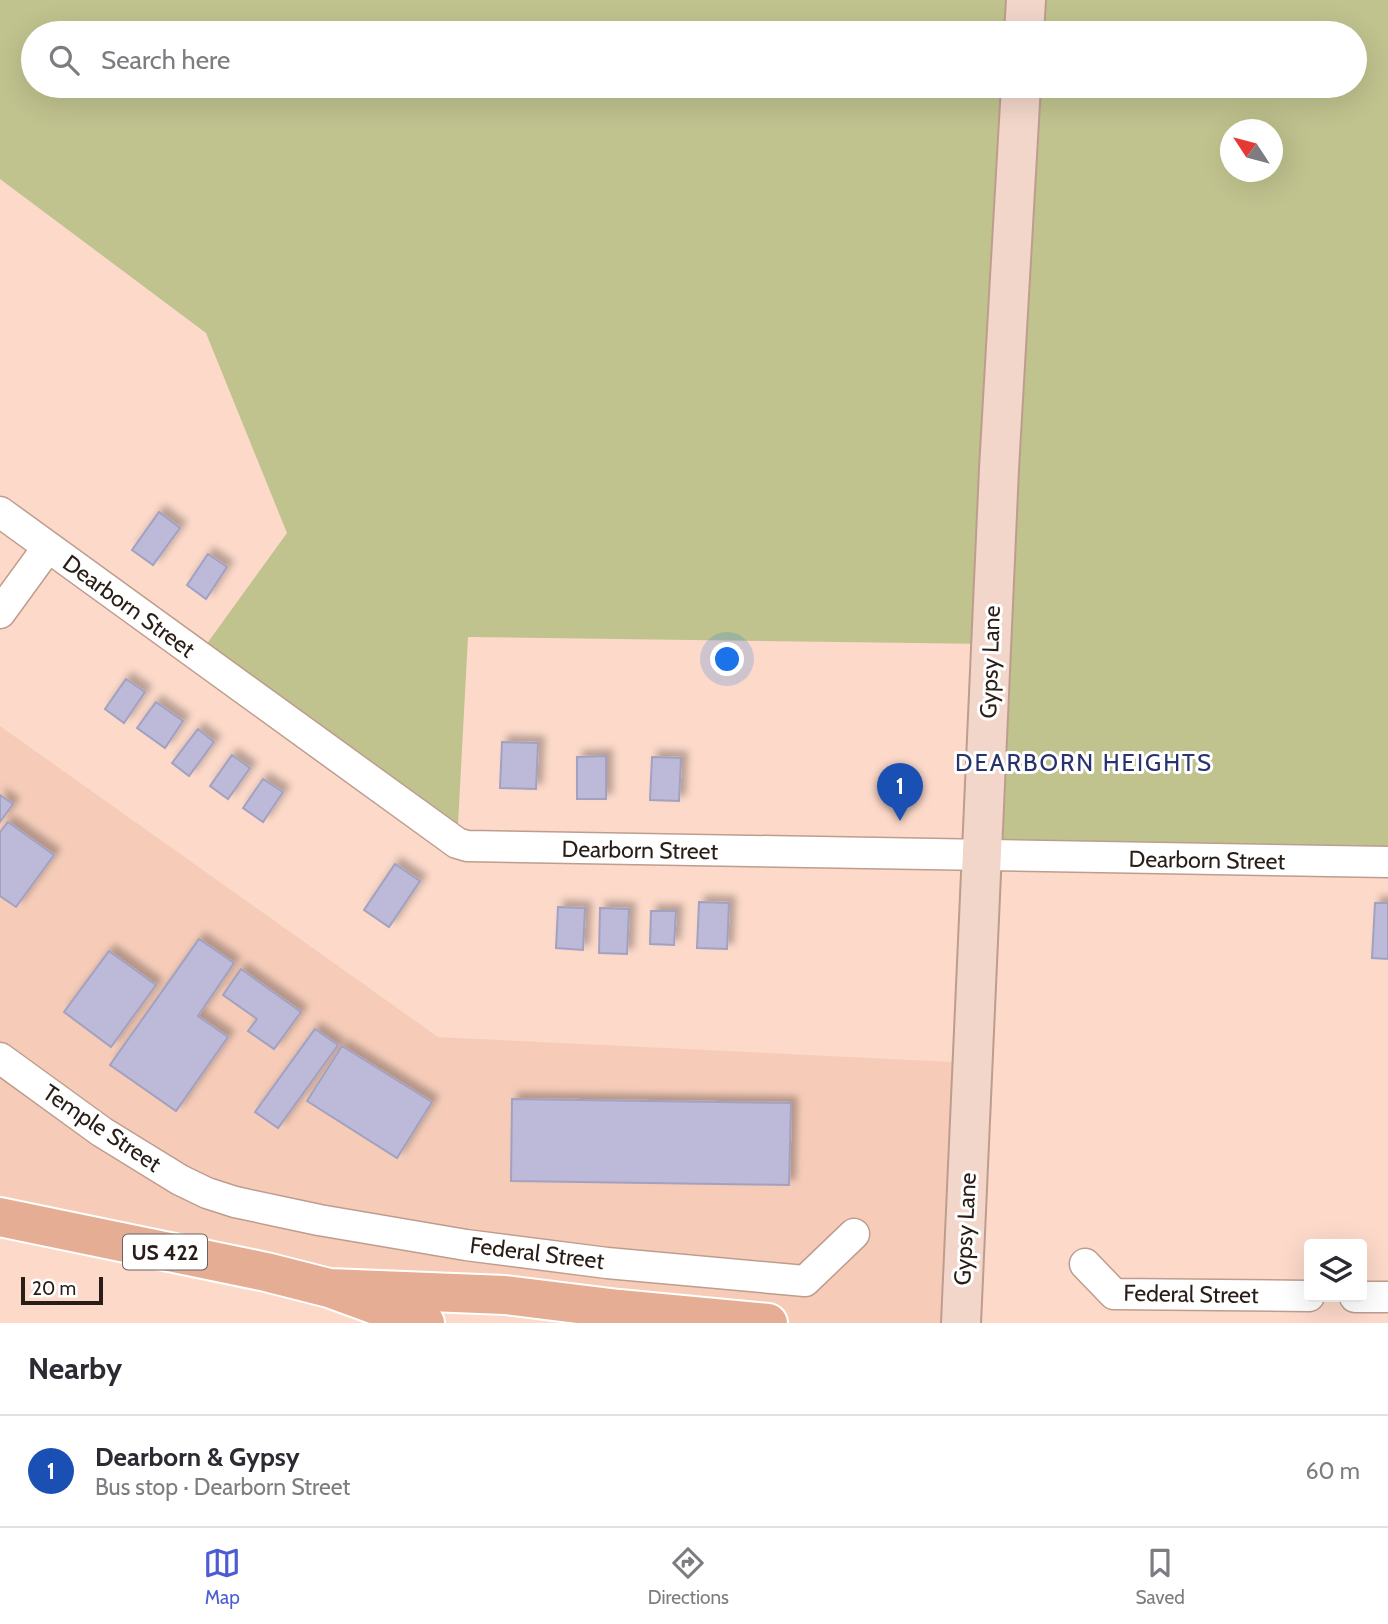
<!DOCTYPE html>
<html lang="en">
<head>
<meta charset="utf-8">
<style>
	:root { --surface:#fff; --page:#f2f2f3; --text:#2b2b33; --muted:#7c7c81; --line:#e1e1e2; --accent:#4c5cd1 }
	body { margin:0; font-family:Cabin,sans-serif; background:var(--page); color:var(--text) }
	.controls { position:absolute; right:21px; bottom:21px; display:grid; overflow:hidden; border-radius:7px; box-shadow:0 7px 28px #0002 }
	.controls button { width:63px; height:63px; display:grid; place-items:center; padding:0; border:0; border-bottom:2px solid var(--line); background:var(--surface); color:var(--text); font:35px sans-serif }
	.compass { position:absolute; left:1220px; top:119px; width:63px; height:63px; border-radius:50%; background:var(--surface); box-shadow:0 7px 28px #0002; rotate:306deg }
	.scale { position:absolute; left:21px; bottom:18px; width:82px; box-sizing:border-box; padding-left:7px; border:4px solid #291d17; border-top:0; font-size:19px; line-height:24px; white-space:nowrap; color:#291d17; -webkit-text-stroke:5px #fff; paint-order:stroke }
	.you { position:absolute; left:728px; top:660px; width:24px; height:24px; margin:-18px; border:5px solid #fff; border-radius:50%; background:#1a73e8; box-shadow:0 0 0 10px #1a73e833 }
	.badge { display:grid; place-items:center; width:46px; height:46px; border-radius:50%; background:var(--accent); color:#fff; font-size:23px; font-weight:700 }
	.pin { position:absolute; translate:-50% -58px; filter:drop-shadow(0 2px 4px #0008) }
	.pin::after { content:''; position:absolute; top:37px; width:24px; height:21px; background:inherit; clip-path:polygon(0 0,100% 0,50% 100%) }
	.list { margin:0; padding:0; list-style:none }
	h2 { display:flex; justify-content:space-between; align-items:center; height:91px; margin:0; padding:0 28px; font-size:30px }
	h2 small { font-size:23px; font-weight:400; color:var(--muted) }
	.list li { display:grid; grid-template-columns:46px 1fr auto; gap:21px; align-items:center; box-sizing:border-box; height:112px; padding:0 28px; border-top:2px solid var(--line) }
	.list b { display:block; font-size:26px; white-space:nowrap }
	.list p { margin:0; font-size:23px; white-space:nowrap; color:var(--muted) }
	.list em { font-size:23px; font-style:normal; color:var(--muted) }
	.icon { flex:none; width:38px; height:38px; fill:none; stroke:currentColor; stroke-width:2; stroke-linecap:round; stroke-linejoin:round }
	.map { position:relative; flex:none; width:1388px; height:1323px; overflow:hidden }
	.search { position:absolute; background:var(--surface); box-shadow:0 7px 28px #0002; left:21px; right:21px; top:21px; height:77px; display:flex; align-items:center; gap:18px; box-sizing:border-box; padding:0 24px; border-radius:38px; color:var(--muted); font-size:26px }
	.sheet { height:203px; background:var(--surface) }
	nav { display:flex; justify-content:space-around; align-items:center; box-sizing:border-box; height:98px; border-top:2px solid var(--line); background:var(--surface); font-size:19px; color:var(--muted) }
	nav a { display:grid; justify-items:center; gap:4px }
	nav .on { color:var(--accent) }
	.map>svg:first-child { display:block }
	.built { fill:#f6ccb9 }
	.green { fill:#c0c38e; fill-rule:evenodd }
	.building { fill:#bcb9d9; stroke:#a3a1c0; stroke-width:2; filter:url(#shadow) }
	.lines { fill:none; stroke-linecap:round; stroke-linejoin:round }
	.minor-casing { stroke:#be9d8e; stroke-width:33 }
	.secondary-casing { stroke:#be9d8e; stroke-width:42 }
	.primary-casing { stroke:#fff; stroke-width:42 }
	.minor { stroke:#fff; stroke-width:30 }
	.secondary { stroke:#f2d6ca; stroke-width:38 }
	.primary { stroke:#e5ad94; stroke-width:38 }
	.labels { text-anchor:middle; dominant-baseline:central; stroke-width:6; stroke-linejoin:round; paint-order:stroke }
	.shield { fill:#fff; stroke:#69615d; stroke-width:2 }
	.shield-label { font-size:21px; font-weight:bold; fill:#291d17 }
	.street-label { font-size:23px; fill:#291d17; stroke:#fff }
	.neighbourhood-label { font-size:24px; letter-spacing:2px; fill:#28326c; stroke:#fff }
</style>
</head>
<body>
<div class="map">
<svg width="1388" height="1323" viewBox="0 0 1388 1323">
	<defs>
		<filter id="shadow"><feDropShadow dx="6" dy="-6" stdDeviation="3.5" flood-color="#0004"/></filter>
	</defs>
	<rect width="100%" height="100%" fill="#fcd9c9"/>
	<path class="built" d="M0,726L438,1037L973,1063L961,1323H768L329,1288L0,1217Z"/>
	<path class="green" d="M0,0H1388V862L982,855L991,644L468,637L457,843L198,656L287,533L206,333L0,179ZM33,33H1355V86H33ZM1230,130H1272V172H1230Z"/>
	<path class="building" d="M159,512L180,528L153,565L132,550Z
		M208,554L227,567L206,599L187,585Z
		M126,679L145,692L124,723L105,709Z
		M156,702L183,721L165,748L137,728Z
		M198,729L214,742L189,776L172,763Z
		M502,742L538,743L536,789L500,788Z
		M232,755L250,768L228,799L210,786Z
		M606,756V799H577V757Z
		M652,757L681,758L679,801L650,800Z
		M263,779L283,792L263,822L243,808Z
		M0,795L13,804L0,822Z
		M8,822L54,855L16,907L0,896V832Z
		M395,864L420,881L389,927L364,910Z
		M699,902L729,903L727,949L697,948Z
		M1375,903H1388V959L1372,958Z
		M558,907L585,908L583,950L556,948Z
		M600,908L629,909L627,954L599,953Z
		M651,911H676L674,945L650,944Z
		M199,939L234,963L198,1016L228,1037L176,1111L110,1065Z
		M109,951L156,985L111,1047L64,1012Z
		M241,969L301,1012L274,1049L248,1031L257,1019L223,995Z
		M315,1029L338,1045L278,1128L255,1112Z
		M342,1046L432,1102L397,1158L307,1101Z
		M512,1099L791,1103L789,1185L511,1181Z"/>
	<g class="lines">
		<g class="minor-casing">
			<path id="minor" d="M0,512L457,843L467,846L1388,862
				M0,613L48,547
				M0,1058L102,1132L180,1180L207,1193L235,1202L319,1220L466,1245L607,1263L805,1281L854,1234
				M1085,1264L1114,1294L1309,1296
				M1355,1297H1388"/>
		</g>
		<g class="secondary-casing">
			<path id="secondary" d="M1024,33L1026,0
				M961,1323L999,469L1021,86"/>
		</g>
		<g class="primary-casing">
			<path id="primary" d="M0,1217L266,1272L329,1288L425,1323
				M329,1288L505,1295L619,1309L768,1323"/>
		</g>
		<use href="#minor" class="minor"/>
		<use href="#secondary" class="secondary"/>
		<use href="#primary" class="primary"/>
	</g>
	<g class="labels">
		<rect class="shield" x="123" y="1234.5" width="84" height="35" rx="5"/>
		<g class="shield-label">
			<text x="165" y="1252">US 422</text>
		</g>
		<g class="street-label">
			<text transform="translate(129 606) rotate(36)">Dearborn Street</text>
			<text transform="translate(990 662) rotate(-88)">Gypsy Lane</text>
			<text transform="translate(640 850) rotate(1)">Dearborn Street</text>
			<text transform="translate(1207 860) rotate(1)">Dearborn Street</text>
			<text transform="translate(102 1128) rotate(34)">Temple Street</text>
			<text transform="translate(965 1229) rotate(-87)">Gypsy Lane</text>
			<text transform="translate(537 1253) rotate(7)">Federal Street</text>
			<text transform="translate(1191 1294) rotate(1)">Federal Street</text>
		</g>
		<g class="neighbourhood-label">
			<text x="1084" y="762">DEARBORN HEIGHTS</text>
		</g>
	</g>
</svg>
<div class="controls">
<button><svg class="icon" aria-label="layers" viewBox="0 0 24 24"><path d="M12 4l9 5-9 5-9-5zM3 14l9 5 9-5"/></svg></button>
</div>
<svg class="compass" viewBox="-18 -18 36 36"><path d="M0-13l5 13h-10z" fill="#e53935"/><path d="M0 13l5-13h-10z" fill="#7c7c81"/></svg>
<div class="scale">20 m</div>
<div class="you"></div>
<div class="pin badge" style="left:900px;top:821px;background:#1a4fb4">1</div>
<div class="search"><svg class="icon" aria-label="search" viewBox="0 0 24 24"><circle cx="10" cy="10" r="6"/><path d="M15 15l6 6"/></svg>Search here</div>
</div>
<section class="sheet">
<h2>Nearby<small></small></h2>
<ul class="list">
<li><span class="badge" style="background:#1a4fb4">1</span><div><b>Dearborn &amp; Gypsy</b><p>Bus stop · Dearborn Street</p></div><em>60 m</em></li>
</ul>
</section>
<nav>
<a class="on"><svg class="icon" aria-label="map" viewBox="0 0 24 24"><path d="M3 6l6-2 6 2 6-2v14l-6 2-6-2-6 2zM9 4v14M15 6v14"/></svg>Map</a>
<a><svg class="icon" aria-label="directions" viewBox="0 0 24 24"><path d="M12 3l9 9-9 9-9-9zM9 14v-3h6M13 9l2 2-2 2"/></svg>Directions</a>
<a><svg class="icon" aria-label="saved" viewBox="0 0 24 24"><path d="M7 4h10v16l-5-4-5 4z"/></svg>Saved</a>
</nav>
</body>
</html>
